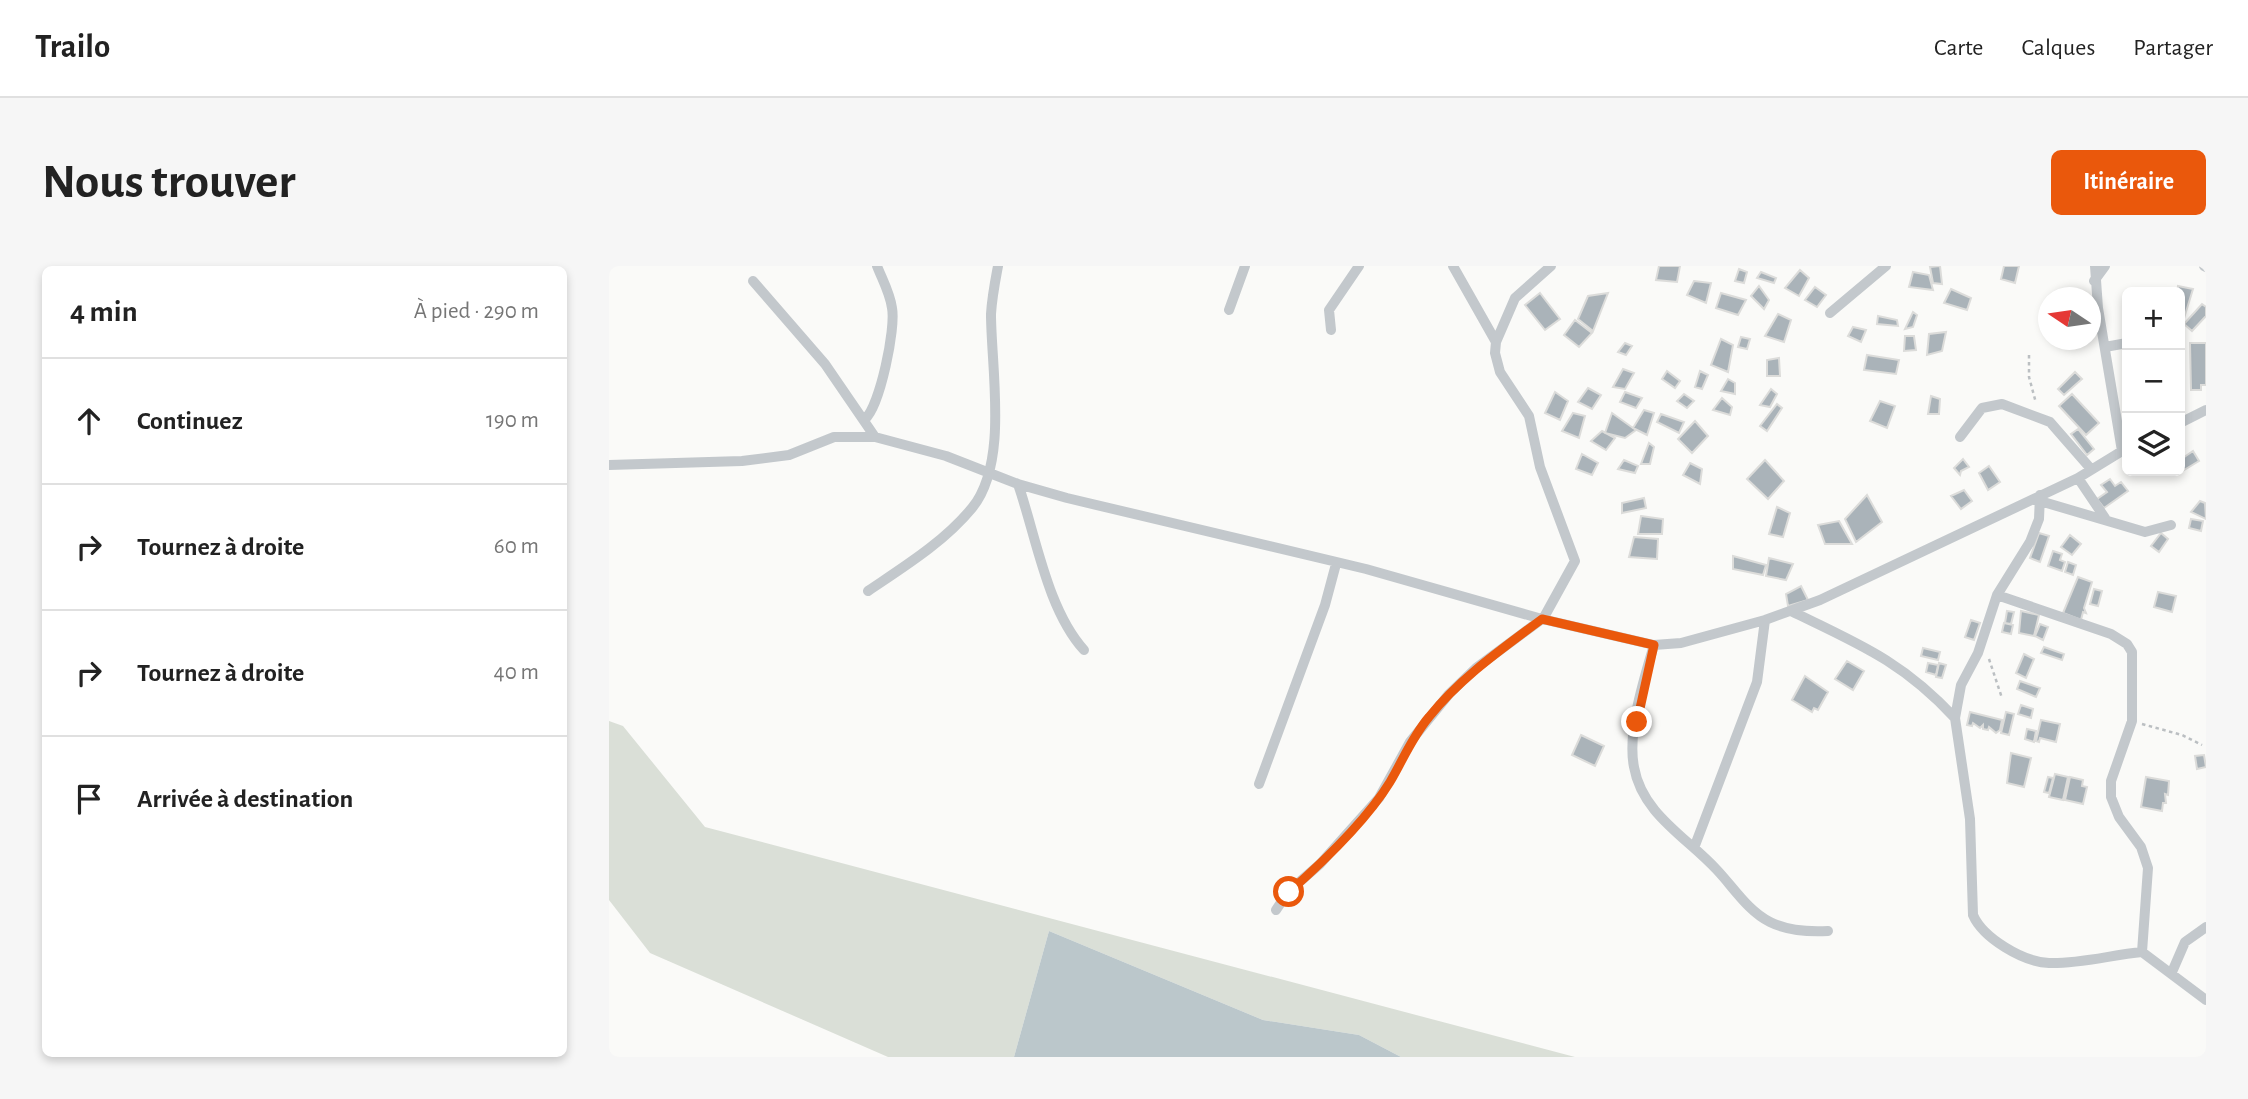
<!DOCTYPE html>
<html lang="fr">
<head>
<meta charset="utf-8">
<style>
	:root { --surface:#fff; --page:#f6f6f6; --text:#222; --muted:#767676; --line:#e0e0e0; --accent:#ea580c }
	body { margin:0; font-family:"Alegreya Sans",sans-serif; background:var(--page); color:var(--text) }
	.controls { position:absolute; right:21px; top:21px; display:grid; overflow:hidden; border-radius:10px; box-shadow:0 4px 10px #0003 }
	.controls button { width:63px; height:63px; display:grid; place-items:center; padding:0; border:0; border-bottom:2px solid var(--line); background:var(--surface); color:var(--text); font:35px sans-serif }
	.compass { position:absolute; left:1429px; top:21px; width:63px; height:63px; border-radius:50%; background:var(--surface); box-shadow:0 4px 10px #0003; rotate:283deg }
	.stop { position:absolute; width:21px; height:21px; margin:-16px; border:5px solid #ea580c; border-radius:50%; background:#fff }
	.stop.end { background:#ea580c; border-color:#fff; box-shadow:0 2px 7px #0008 }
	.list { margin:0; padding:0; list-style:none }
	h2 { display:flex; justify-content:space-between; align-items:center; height:91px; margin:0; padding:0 28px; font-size:30px }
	h2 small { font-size:23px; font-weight:400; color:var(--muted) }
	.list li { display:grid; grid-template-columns:46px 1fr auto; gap:21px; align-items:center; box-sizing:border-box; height:126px; padding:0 28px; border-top:2px solid var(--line) }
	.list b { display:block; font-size:26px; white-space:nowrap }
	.list em { font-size:23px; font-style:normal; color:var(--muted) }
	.icon { flex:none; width:38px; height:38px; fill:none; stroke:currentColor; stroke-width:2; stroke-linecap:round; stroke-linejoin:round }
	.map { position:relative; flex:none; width:1597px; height:791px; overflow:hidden; border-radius:10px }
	header { display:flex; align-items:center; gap:42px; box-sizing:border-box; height:98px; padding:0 35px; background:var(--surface); border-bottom:2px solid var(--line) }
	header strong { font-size:33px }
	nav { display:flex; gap:38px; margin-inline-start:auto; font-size:24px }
	.intro { display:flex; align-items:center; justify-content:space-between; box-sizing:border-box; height:168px; padding:0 42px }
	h1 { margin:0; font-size:49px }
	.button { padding:18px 32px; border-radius:10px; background:var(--accent); color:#fff; font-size:24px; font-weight:700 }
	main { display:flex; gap:42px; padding:0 42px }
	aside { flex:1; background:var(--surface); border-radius:10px; box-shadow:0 4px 10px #0003 }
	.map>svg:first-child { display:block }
	.green { fill:#dadfd7 }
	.water { fill:#bbc7cb }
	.building { fill:#aab3b9; stroke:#dcdcda; stroke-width:2 }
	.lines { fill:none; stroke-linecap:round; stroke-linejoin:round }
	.path { stroke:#bbbfc2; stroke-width:2.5; stroke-dasharray:3.5 3.5; stroke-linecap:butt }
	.street { stroke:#c3c8cc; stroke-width:10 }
	.route { stroke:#ea580c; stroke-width:9 }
</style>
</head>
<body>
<header>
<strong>Trailo</strong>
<nav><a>Carte</a><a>Calques</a><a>Partager</a></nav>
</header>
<div class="intro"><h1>Nous trouver</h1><a class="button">Itinéraire</a></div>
<main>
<aside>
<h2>4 min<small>À pied · 290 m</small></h2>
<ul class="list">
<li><svg class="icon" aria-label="ahead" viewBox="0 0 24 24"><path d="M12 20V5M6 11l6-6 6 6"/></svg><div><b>Continuez</b></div><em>190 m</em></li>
<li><svg class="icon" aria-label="right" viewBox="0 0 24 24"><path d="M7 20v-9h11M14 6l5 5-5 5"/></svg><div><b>Tournez à droite</b></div><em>60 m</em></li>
<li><svg class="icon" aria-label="right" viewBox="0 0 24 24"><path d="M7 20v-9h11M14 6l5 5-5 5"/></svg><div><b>Tournez à droite</b></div><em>40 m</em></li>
<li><svg class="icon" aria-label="arrive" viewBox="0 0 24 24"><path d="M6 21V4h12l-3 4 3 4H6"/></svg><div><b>Arrivée à destination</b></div></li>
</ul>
</aside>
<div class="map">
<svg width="1597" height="791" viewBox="0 0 1597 791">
	<rect width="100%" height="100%" fill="#fafaf8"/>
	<path class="green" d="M0,455L14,460L96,561L966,791H792L750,769L654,754L440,665L405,791H279L41,687L0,634Z"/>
	<path class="water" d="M440,665L654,754L750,769L792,791H405Z"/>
	<path class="building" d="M1050,0H1071L1068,16L1047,14Z
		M1331,0L1333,18L1324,17L1321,1Z
		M1395,0H1410L1406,17L1392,13Z
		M1130,3L1138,6L1135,17L1126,15Z
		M1191,4L1200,12L1190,30L1176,22Z
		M1152,6L1167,12L1165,17L1148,12Z
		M1304,6L1320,9L1324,24L1300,21Z
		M1085,15L1102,17L1097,37L1078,29Z
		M1150,20L1160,34L1155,43L1142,30Z
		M1569,20L1584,23L1572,62L1571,26H1568Z
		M1206,21L1217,29L1208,41L1196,34Z
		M1342,23L1362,32L1358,44L1335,37Z
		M931,27L951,53L936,64L916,39Z
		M999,27L984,65L969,53L979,30Z
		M1112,27L1137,34L1129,49L1107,42Z
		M1593,38L1597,41V50L1583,65L1575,58Z
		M1304,46L1308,49L1304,61L1296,63Z
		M1169,48L1182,54L1175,76L1156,70Z
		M1269,50L1288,54L1289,60L1268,58Z
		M966,54L983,67L970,81L955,69Z
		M1244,61L1257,64L1252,76L1239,70Z
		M1337,66L1333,85L1318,89L1320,68Z
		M1296,70H1305L1307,84L1295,85Z
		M1132,71L1141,73L1138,83L1129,81Z
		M1112,73L1124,79L1119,106L1102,99Z
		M1016,77L1023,80L1017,89L1009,86Z
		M1581,77H1597V119H1592V124H1582Z
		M1258,89L1290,94L1287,108L1255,104Z
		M1170,92L1171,110H1158V94Z
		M1014,103L1025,107L1016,123L1004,121Z
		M1058,105L1071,115L1066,122L1053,113Z
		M1091,105L1099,109L1093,123L1086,121Z
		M1466,106L1473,113L1455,129L1449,123Z
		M1119,113L1126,117V128L1112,125Z
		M979,122L992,129L983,143L969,136Z
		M1162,123L1168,128L1161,141L1151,139Z
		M946,126L959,135L951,154L936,147Z
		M1016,126L1033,132L1027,142L1011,136Z
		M1075,128L1085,135L1078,142L1068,135Z
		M1463,128L1490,157L1477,169L1450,140Z
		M1322,130L1331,133L1330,148H1319Z
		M1113,132L1123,141L1121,149L1104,144Z
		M1271,135L1286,140L1278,162L1261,155Z
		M1168,138L1173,142L1158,165L1151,160Z
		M1035,144L1045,147L1038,169L1024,162Z
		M964,147L976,150L970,172L953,165Z
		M1003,147L1024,162L1027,164L1016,172L996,167Z
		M1052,148L1075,156L1070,167L1048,156Z
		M1086,155L1099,170L1083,187L1069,173Z
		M1469,163L1485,183L1478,189L1462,168Z
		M993,165L1006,172L997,184L982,175Z
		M1040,177L1045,181L1041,198H1032Z
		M1584,185L1590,195L1575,204L1571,194Z
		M973,188L989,197L983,209L967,203Z
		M1354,193L1360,201L1352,205L1351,209L1345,202Z
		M1015,194L1029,200L1026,207L1009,203Z
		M1156,194L1175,215L1159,233L1138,213Z
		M1081,197L1093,203L1091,218L1074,209Z
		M1380,200L1391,216L1379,224L1370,207Z
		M1501,213L1506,220L1512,216L1519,225L1495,242L1488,233L1498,226L1492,219Z
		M1355,224L1363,235L1352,243L1342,230Z
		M1258,229L1273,256L1247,276L1236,253Z
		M1035,232L1037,242L1013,247V237Z
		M1591,235L1596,237L1597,253L1582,246Z
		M1168,241L1181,247L1174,271L1160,268Z
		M1032,250L1054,253L1053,268H1029Z
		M1582,253L1594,255L1592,265L1580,262Z
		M1230,255L1243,278H1216L1209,259Z
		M1430,267L1440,270L1431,296L1421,292Z
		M1552,267L1559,273L1550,286L1542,280Z
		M1461,269L1472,278L1463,289L1452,281Z
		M1025,271L1049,273L1048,293L1020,291Z
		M1444,285L1453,288L1451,294L1456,296L1453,305L1439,300Z
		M1124,290L1157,299L1154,309L1124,303Z
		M1160,292L1184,298L1177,314L1157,310Z
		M1459,296L1467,299L1464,309L1456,306Z
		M1469,311L1483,316L1475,342L1477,347L1474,346L1472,354L1454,347Z
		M1192,320L1199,334L1179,340L1177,328Z
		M1485,323L1493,325L1489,340L1481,338Z
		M1549,326L1567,330L1563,346L1545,341Z
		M1398,345L1405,346L1402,358L1396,357Z
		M1412,345L1430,349L1425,370L1410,367Z
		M1362,354L1371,357L1365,374L1356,371Z
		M1395,357L1404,359L1402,368L1393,366Z
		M1431,358L1439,361L1434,374L1426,370Z
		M1435,381L1455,388L1453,394L1432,387Z
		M1314,382L1331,386L1329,394L1312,390Z
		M1415,388L1425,393L1417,412L1407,407Z
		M1238,395L1255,405L1244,424L1226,413Z
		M1319,397L1329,399L1327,409L1317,406Z
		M1330,397L1337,399L1333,412L1327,411Z
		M1196,410L1219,426L1209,444L1205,442L1203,446L1183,434Z
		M1411,415L1431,422L1427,431L1408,423Z
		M1412,439L1424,443L1422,452L1409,448Z
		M1361,446L1393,454L1391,464L1387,467L1380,461L1379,464L1374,463V459L1371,462L1364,457L1363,460L1358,459Z
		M1397,446L1405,448L1400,469L1392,467Z
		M1432,454L1451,458L1447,476L1431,472L1430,476L1427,475Z
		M1418,463L1427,465L1425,476L1416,473Z
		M972,469L995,480L986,500L963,489Z
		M1402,487L1422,492L1415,521L1398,517Z
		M1595,489L1597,501L1588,503L1586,490Z
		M1446,508L1459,511L1454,534L1440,531Z
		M1439,511L1444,512L1440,527L1435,526Z
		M1461,511L1474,514L1473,520L1478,521L1474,538L1456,534Z
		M1537,511L1560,515L1559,529L1556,528L1557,537H1554L1553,545L1532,541Z"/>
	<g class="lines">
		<path class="path" d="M1420,89V111L1427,137
			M1380,393L1393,432
			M1533,458L1573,469L1593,479"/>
		<path class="street" d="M844,0L887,76
			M1486,0L1489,42L1513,185
			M1595,0L1597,1
			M144,15L216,98L266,171
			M1485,15L1496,0
			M620,44L636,0
			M1221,47L1277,0
			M722,64L720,44L750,0
			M1496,81L1518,77
			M256,153C271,140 287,62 283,42C281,27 273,13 268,0
			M1571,157L1597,144
			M1351,171L1373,142L1393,138L1441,156L1482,203
			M0,199L133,195L180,189L225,171H266L337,190L409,218L458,232L757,303L933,353L1045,379L1072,377L1156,354L1211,334L1469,212L1518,182
			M1469,212L1496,252
			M409,218C427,270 438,343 475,384
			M1431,229L1430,253L1421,276L1388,329L1369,387L1352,419L1346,452L1361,553L1364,649C1374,672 1414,696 1440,697C1470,698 1502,689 1533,686L1597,734
			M1431,235L1536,266L1562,259
			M259,325C296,300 335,276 363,242C400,197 382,102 382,48C383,31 386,16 389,0
			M1388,329L1502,368L1518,378L1523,386V455L1502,515V531L1510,551L1532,581L1539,602L1533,686
			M1182,345C1250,378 1293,395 1346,452
			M934,353L966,295L931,201L920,150L891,106L886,87L887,76L906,32L942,0
			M1045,379C1035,413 1018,466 1025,501C1033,548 1079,572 1108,604C1125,622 1139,645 1161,656C1179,665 1200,666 1219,665
			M650,518L716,339L727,298
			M1085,582L1148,416L1156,354
			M667,644L679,626L711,598L770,532L801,476L840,428L867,402L933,353
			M1563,706L1576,676L1597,661"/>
	</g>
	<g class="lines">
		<path class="route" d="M680,626C714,596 757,555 781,516C794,494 803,471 820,451C852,411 893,383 933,353L1045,379L1028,456"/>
	</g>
</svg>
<div class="controls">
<button>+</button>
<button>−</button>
<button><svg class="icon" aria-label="layers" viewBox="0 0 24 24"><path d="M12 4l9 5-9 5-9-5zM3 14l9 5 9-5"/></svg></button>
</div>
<svg class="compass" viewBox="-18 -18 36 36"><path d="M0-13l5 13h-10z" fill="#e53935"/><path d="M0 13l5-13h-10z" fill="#767676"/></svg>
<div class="stop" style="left:680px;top:626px"></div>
<div class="stop end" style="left:1028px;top:456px"></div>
</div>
</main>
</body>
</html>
